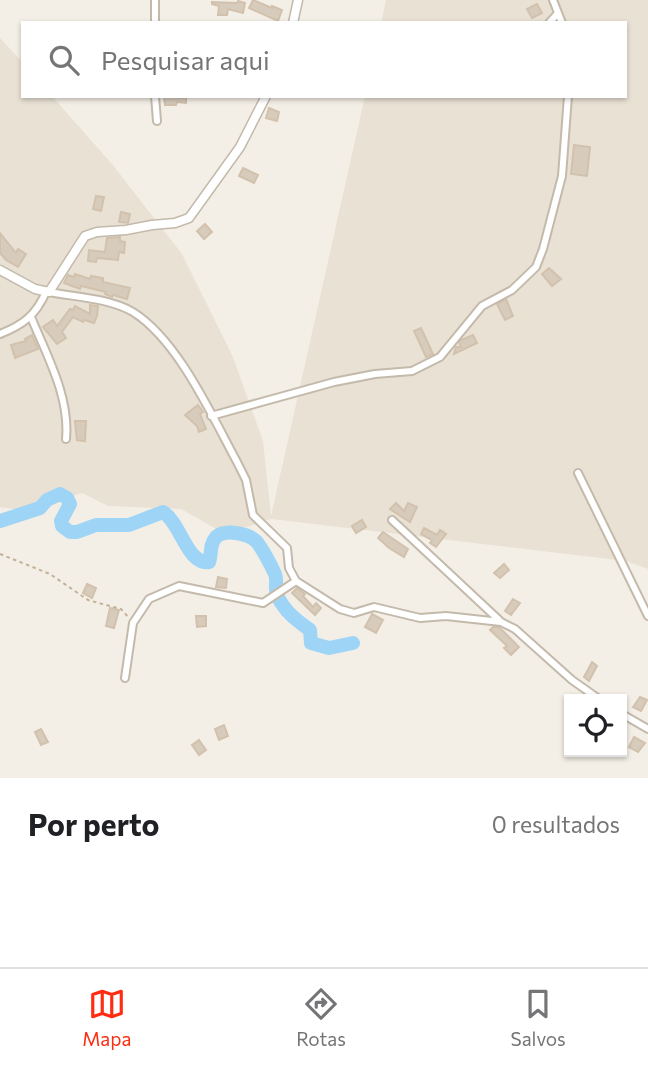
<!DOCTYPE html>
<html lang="pt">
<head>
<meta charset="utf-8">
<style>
	:root { --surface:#fff; --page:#f6f6f6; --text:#202124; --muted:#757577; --line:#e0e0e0; --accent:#ff2c12 }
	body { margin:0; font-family:Commissioner,sans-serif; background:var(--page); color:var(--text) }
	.controls { position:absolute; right:21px; bottom:21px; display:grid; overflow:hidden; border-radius:0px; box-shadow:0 2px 5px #0004 }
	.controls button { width:63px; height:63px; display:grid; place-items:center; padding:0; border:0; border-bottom:2px solid var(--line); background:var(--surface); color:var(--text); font:35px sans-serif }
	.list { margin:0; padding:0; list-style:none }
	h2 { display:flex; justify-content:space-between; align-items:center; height:91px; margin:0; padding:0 28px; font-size:30px }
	h2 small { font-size:23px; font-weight:400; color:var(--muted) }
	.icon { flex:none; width:38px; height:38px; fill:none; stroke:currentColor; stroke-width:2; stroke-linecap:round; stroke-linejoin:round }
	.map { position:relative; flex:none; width:648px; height:778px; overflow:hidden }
	.search { position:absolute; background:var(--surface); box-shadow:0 2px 5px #0004; left:21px; right:21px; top:21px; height:77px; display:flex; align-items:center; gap:18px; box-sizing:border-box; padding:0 24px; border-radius:0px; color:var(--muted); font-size:26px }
	.sheet { height:189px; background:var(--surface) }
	nav { display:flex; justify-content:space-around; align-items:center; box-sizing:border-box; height:98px; border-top:2px solid var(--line); background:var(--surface); font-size:19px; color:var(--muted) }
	nav a { display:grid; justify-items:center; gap:4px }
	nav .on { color:var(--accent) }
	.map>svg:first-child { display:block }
	.residential { fill:#e9e1d4 }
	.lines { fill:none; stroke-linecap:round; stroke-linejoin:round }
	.river { stroke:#9ed5f6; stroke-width:14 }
	.building { fill:#d7cbbb; stroke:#d2c2ad; stroke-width:2 }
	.minor-casing { stroke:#c3baab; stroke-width:10 }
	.tertiary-casing { stroke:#c3baab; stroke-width:11 }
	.path { stroke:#c3b298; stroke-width:2; stroke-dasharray:3.5 3.5; stroke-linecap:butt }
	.minor { stroke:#fff; stroke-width:6 }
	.tertiary { stroke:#fff; stroke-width:8 }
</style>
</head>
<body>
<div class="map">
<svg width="648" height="778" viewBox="0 0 648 778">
	<rect width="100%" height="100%" fill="#f4efe6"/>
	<path class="residential" d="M386,0H648V569L626,561L271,519L225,534L181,509L108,506L82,493L26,511L0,507V38L23,63V96H52L112,164L182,254L233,357L263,441L271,516L365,96H625V23H381Z"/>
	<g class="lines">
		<path class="river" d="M0,521L40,508L47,500L60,494L67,498L70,504L61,521L62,526L70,532H77L96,525H129L163,512C181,523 187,565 209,562C212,554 209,545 216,537C225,529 247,533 256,541C262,548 271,565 275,574C278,581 274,588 277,595C284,611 296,620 310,630L311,643L329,648L353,643"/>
	</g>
	<path class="building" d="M253,0L272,8V6L282,10L278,21L249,8Z
		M238,1L245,3L243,13L228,9L227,15H218L219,6L212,4V2L237,3Z
		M537,4L542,13L532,18L527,9Z
		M164,96H186V103L177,102L176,105H165Z
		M269,108L279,112L277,121L266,118Z
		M574,145L590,147L587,176L571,174Z
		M243,168L258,175L254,183L239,176Z
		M96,196L104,197L101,211L93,209Z
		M121,212L130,214L128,223L119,222Z
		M205,224L212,232L204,239L197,231Z
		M0,233L16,253L18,249L26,254L18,267L6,260L0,253Z
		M120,237V241L125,242L124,253L119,252L118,260L97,258L96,262L88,261L89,250L105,252L107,238Z
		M549,268L561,279L552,286L542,274Z
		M75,274L90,279L91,276L103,278V282L130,288L127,299L113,295L112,297L105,294L106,292L81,286L80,289L64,283L68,275L74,277Z
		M506,299L513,316L505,320L497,304Z
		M90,305L98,306L97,316L94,323L84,320L83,322L73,317L62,332L66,338L57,344L43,327L53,320L57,326L70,309L73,310L75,306L90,314Z
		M421,328L433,354L426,357L414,331Z
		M32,335L38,349L15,358L11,345L26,341L25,339Z
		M473,335L477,343L454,354L456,347H461L459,342L461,340Z
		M198,405L203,412L200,414L206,429L199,432L197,426L185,415Z
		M75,421H86L85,441L77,440Z
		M396,503L404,511L408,503L417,507L410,522L390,509Z
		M362,520L366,527L356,533L352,526Z
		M424,528L437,535L440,530L446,534L436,547L430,543L432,540L421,534Z
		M383,532L408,549L404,557L389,548L378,538Z
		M504,564L509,570L500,578L494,573Z
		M218,577L227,579L226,588L216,587Z
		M87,584L96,588L92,598L83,593Z
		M297,588L305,594L303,596L313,607L316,603L321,608L315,615L292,593Z
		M513,599L520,603L511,615L505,611Z
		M110,608L119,610L114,628L106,626Z
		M372,614L383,620L376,633L365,627Z
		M196,616H206V626L197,627Z
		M493,627H499L519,647L511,655L504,648L507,646L490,630Z
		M592,662L597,666L589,681L584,677Z
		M640,697L647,700L641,711L633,707Z
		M224,725L228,736L219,740L215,729Z
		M41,729L48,742L41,745L35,732Z
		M634,737L645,743L638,752L629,747Z
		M199,740L206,750L199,755L192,745Z"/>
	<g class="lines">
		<g class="minor-casing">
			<path id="minor" d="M155,0V23
				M553,0L562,23
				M549,23L558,13
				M155,96L157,121
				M49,292C75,297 109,298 133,312C178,340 212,416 237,462L246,480L253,515L287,548L289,568L296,581L340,609L354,613L374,607L420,618L446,616L501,622L515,629L572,680L599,699
				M31,317C47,356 70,397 66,439
				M0,334C23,325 36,315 46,292
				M211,416L334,382L375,374L412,371L440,357L482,306L512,290L536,267L543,249L562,176L568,96
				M578,473L648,616
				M392,520L499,620
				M125,678L133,623L149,599L179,586L263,603L296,581
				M622,714L648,729"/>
		</g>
		<g class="tertiary-casing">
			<path id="tertiary" d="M293,23L298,0
				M0,270L35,289L49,292L85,236L97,232L126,230L152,225L175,223L189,218L240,147L266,96"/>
		</g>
		<path class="path" d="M0,554L50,574L88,600L121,609L129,618"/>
		<use href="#minor" class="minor"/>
		<use href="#tertiary" class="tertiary"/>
	</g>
</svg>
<div class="controls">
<button><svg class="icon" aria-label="locate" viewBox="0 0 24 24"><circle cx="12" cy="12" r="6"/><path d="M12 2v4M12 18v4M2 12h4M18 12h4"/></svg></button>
</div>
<div class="search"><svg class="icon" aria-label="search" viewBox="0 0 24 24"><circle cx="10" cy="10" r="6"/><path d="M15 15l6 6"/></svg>Pesquisar aqui</div>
</div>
<section class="sheet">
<h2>Por perto<small>0 resultados</small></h2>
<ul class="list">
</ul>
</section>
<nav>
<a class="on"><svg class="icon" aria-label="map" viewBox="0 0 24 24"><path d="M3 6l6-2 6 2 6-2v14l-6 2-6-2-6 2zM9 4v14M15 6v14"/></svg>Mapa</a>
<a><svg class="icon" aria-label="directions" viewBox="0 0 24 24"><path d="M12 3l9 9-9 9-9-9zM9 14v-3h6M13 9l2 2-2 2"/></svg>Rotas</a>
<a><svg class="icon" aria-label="saved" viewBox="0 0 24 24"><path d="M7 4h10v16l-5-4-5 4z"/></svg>Salvos</a>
</nav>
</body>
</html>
